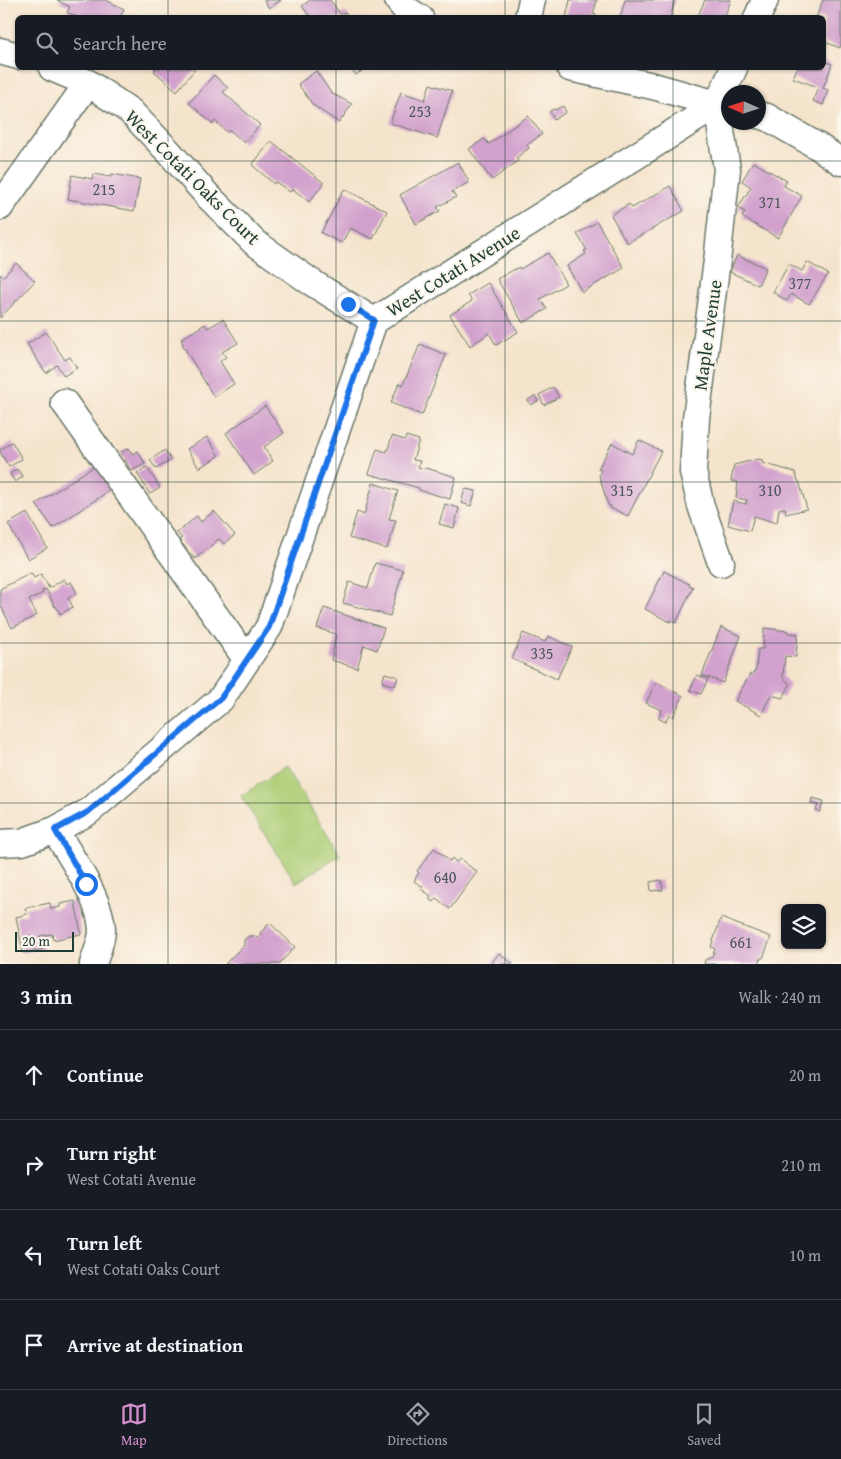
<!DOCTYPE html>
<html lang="en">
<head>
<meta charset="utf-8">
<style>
	:root { --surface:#171b24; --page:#20242c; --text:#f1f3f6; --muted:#9ea1a6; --line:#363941; --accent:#d690ce }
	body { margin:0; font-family:"Gentium Book Plus",serif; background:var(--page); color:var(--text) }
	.controls { position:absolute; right:15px; bottom:15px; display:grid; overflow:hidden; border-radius:8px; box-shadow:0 1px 4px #0004 }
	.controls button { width:45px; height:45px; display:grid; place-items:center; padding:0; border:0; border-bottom:1px solid var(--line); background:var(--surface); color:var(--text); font:25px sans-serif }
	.compass { position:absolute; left:721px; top:85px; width:45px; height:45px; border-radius:50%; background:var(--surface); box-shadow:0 1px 4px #0004; rotate:273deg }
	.scale { position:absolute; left:15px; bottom:12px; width:59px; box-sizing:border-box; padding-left:5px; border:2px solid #1f3d34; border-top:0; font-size:14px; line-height:18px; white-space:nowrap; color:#1f3d34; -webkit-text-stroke:4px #fbf7ec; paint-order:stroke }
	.stop { position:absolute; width:15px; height:15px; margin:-11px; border:4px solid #1a73e8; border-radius:50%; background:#fff }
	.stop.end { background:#1a73e8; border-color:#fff; box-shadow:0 1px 5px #0008 }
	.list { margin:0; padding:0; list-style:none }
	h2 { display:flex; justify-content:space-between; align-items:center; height:65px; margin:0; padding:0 20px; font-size:21px }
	h2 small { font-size:16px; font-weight:400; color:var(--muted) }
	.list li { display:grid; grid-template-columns:32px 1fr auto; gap:15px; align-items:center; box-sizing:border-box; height:90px; padding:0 20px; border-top:1px solid var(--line) }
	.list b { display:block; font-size:19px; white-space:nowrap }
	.list p { margin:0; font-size:16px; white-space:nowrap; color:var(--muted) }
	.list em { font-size:16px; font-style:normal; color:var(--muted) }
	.icon { flex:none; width:28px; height:28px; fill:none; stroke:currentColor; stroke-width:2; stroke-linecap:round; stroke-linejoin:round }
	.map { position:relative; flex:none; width:841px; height:964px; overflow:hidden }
	.search { position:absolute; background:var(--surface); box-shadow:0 1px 4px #0004; left:15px; right:15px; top:15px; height:55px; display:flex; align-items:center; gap:12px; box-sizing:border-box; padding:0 18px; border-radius:8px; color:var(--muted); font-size:19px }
	.sheet { height:425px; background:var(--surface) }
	nav { display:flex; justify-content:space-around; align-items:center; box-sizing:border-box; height:70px; border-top:1px solid var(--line); background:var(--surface); font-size:14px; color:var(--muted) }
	nav a { display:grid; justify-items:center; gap:2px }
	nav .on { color:var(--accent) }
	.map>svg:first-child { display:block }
	.green { fill:#adcd76; stroke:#668555 }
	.building { fill:#d2a1cd }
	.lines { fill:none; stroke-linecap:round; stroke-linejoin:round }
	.minor-casing { stroke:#6a7769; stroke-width:29 }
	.minor { stroke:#fff; stroke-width:26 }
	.route { stroke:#1a73e8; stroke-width:6 }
	.grid { fill:none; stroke:#1f3d34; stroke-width:1; stroke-opacity:0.55 }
	.labels { text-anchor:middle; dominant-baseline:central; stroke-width:4; stroke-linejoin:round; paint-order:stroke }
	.number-label { font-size:16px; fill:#4c565a }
	.street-label { font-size:19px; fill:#1f3d34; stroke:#fbf7ec }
</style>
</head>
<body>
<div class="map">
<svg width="841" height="964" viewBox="0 0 841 964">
	<rect width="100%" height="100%" fill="#fbf7ec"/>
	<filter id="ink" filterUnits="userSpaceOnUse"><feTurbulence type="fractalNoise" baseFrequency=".02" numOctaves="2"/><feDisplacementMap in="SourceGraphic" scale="10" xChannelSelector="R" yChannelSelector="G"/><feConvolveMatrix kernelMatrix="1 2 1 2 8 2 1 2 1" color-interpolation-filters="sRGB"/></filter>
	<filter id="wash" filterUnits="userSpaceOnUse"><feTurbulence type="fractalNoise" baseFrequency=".0096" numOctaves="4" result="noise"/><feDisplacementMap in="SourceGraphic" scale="20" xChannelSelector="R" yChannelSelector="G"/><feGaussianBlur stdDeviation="1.12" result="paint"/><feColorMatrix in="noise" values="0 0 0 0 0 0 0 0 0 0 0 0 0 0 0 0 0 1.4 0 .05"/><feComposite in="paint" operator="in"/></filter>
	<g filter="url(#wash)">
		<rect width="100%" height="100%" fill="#f5e4cc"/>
		<path class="green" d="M285,767L340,855L296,883L241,796Z"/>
		<g id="blocks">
			<path class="building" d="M57,0H106L124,9L120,18H78L67,12L70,7Z
				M264,0H281L269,8Z
				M310,0H330L341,15L345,12L350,18H311L302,6Z
				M570,0H597L593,14L596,15V18H566Z
				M625,0H675L670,18H620Z
				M705,0H731L724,18H697Z
				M823,0H841V44L840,48L825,42L824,47V18H816Z
				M824,61L832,64L823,88L828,90L823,105L813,101L818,87L793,78L797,68H824Z
				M154,68H196L177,91L154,71L156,69Z
				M350,68H366L356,75Z
				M316,71L331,93L352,104L339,123L313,105L298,84Z
				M214,75L228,88L223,92L260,125L244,143L230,130L227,132L215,121L213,124L189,103Z
				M430,84L452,91L437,138L390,123L401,92L425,100Z
				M563,106L566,112L554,120L550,111L554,109L555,110Z
				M528,116L542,134L527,145L529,148L516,158L518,161L492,180L469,149L484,139L489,144Z
				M271,141L324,183L309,202L293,189L290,192L276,182L274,184L252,165Z
				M458,162L469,182L452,192L456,197L437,207L440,211L416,224L400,195Z
				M753,162L787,181L784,186L802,196L778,238L742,217L745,212L738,208L751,187L742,181Z
				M93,174L111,177L112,174L140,179L134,211L68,199L72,175L92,179Z
				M670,186L684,211L627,243L611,215L629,204L632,208Z
				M344,189L387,211L373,239L350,228L342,243L321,233Z
				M597,222L624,268L582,292L567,266L586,254L584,251L587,250L577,234Z
				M548,253L566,284L540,299L547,309L523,323L497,279L519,267L520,269Z
				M737,255L766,268L758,285L730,272Z
				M807,262L828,274L809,304L791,294L787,301L773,292L789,264L802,271Z
				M16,263L35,281L0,318V274L3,277Z
				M488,283L518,332L496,345L489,333L470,346L450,315L472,301L468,295Z
				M223,319L238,343L222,352L226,357L220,361L234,384L214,397L182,344H183L181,339L205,324L208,328Z
				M46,332L65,360L70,357L77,368L64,376L57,365L46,373L27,344Z
				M420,344L446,355L422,415L391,403L399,383L403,385Z
				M553,387L559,397L544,405L539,395Z
				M535,396L538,401L531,405L528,400Z
				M265,406L284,433L264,447L273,461L254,475L226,433Z
				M392,436L405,440L406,436L419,440L413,460L420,461L418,467L425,469L426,468L456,477L450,499L419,490V488L369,474L377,449L387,452Z
				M207,437L219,456L199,468L187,449Z
				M639,440L661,451L628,516L610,508L611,506L608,505L599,475L601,470L598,469L612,443L632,454Z
				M12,442L22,459L9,467L0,452V450Z
				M129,448L132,454L138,451L145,464L131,471L121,452Z
				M165,450L171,460L156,469L150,460Z
				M758,459L762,460V463L795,472L798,481H799L807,509L786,514L785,508L779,509L777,523L754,516L750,531L728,525L733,501L746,504L747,500L736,498L738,482L731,481L734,465Z
				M99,463L115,487L53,528L36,504Z
				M147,467L160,488L150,494L137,473Z
				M17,469L23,477L15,482L10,474Z
				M373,483L398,491L389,519L396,520L387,549L349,538L357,512L364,515Z
				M465,489L476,491L471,506L461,503Z
				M445,504L459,508L454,528L439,524Z
				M214,511L235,535L224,544L219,539L195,559L179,540L182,538L177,533L197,516L201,522Z
				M27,513L47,548L28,559L8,524Z
				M375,563L403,570L390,616L343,603L349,582L368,588Z
				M664,571L689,584V585L693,587L676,623L671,620L670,622L645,609Z
				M31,573L34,578L41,574L42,578L44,579L49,588L64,579L67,584L71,582L77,593L68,598L73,607L60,614L56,606L55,607L46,589L42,591L43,593L29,600L37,615L12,628L0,604V589Z
				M324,608L384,628L377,650L364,645L357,668L331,660L336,634L317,628Z
				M721,627L741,636L723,683L702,675Z
				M764,628L788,631V633L798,634L796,657L785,656L783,677L790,685L783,698L771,695L761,715L735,701L750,674L752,675L756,669L758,649H763Z
				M523,633L545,642L548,636L572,647L557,679L512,659Z
				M385,673L398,677L395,686L382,682Z
				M697,675L708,679L701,694L690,690Z
				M656,682L683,696L673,717L669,714L665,722L658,718L662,710L646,703Z
				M812,798L824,801L820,812L816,810L818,805L811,803Z
				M434,848L450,861L452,858L456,862L460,859L477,872L450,909L436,898L433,902L429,899L431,896L421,889L423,887L414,881L419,873L417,871Z
				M661,880L663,890L651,891L650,882Z
				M75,901L81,934L53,940L52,934L40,936L43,949L23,953L16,917L27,914L25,908L50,903L51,909L60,907V904Z
				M721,918L771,937L763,958H761L759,964H704L705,960L712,957L715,949L711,947Z
				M270,923L295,947L280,963L281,964H225L244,945V940L249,936H255L257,938L261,934L260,933Z
				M499,953L513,964H491Z"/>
		</g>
	</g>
	<g filter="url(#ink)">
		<use href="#blocks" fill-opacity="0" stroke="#6a7769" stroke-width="1"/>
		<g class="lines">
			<g class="minor-casing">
				<path id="minor" d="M398,0L404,8L420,18
					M528,18L532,0
					M757,18L765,0
					M0,51L18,56
					M52,68L88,83L130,111L169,152L208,196L254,242L311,282L374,321
					M570,68L653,86L727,107
					M717,105L727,169L718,253L696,418L693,472L701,506L721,563
					M758,115L767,117L819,147L841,162
					M0,207L88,83
					M64,402L247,660
					M55,830C71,858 101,899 102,930C102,941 96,954 93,964
					M0,843L22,842L55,830L88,812L221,699L269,627L374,321L717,105L734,68"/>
			</g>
			<use href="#minor" class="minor"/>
		</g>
	</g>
	<g class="lines" filter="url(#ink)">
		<path class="route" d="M86,884L55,830L88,812L221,698L269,627L374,320L348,304"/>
	</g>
	<path class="grid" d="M168,0V18M336,0V18M505,0V18M673,0V18M168,68V964M336,68V964M505,68V964M673,68V964M0,161H841M0,321H841M0,482H841M0,643H841M0,803H841"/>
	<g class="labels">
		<g class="number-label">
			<text x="420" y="111">253</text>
			<text x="104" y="189">215</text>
			<text x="770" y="202">371</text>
			<text x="800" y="283">377</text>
			<text x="622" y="490">315</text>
			<text x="770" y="490">310</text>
			<text x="542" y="653">335</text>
			<text x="445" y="877">640</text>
			<text x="741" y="942">661</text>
		</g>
		<g class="street-label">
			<text transform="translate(193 177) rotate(45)">West Cotati Oaks Court</text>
			<text transform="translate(453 271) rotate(-32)">West Cotati Avenue</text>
			<text transform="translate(707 335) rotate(-82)">Maple Avenue</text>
		</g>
	</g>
</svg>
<div class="controls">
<button><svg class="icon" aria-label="layers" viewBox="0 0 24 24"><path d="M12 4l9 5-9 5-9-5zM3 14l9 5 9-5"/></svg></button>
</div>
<svg class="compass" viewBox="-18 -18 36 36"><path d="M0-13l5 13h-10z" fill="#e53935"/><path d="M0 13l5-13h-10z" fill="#9ea1a6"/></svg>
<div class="scale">20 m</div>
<div class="stop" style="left:86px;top:884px"></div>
<div class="stop end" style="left:348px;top:304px"></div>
<div class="search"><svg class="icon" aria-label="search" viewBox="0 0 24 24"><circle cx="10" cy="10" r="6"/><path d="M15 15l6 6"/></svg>Search here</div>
</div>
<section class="sheet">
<h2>3 min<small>Walk · 240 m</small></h2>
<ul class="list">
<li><svg class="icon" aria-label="ahead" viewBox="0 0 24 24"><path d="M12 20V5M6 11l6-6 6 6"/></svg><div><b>Continue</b></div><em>20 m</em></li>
<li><svg class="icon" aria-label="right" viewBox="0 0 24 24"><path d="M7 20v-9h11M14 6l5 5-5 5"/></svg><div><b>Turn right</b><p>West Cotati Avenue</p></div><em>210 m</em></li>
<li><svg class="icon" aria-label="left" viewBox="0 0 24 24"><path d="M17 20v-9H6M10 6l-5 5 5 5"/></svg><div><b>Turn left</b><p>West Cotati Oaks Court</p></div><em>10 m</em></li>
<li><svg class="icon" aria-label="arrive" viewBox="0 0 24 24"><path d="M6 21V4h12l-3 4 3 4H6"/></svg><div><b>Arrive at destination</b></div></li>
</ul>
</section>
<nav>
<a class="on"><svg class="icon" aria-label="map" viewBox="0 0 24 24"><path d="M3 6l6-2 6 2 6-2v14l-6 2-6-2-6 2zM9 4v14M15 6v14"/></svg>Map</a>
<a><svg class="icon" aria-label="directions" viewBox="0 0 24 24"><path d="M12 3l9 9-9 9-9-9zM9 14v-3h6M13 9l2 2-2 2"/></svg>Directions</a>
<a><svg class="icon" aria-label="saved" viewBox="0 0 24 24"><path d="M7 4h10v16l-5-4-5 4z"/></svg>Saved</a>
</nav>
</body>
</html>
